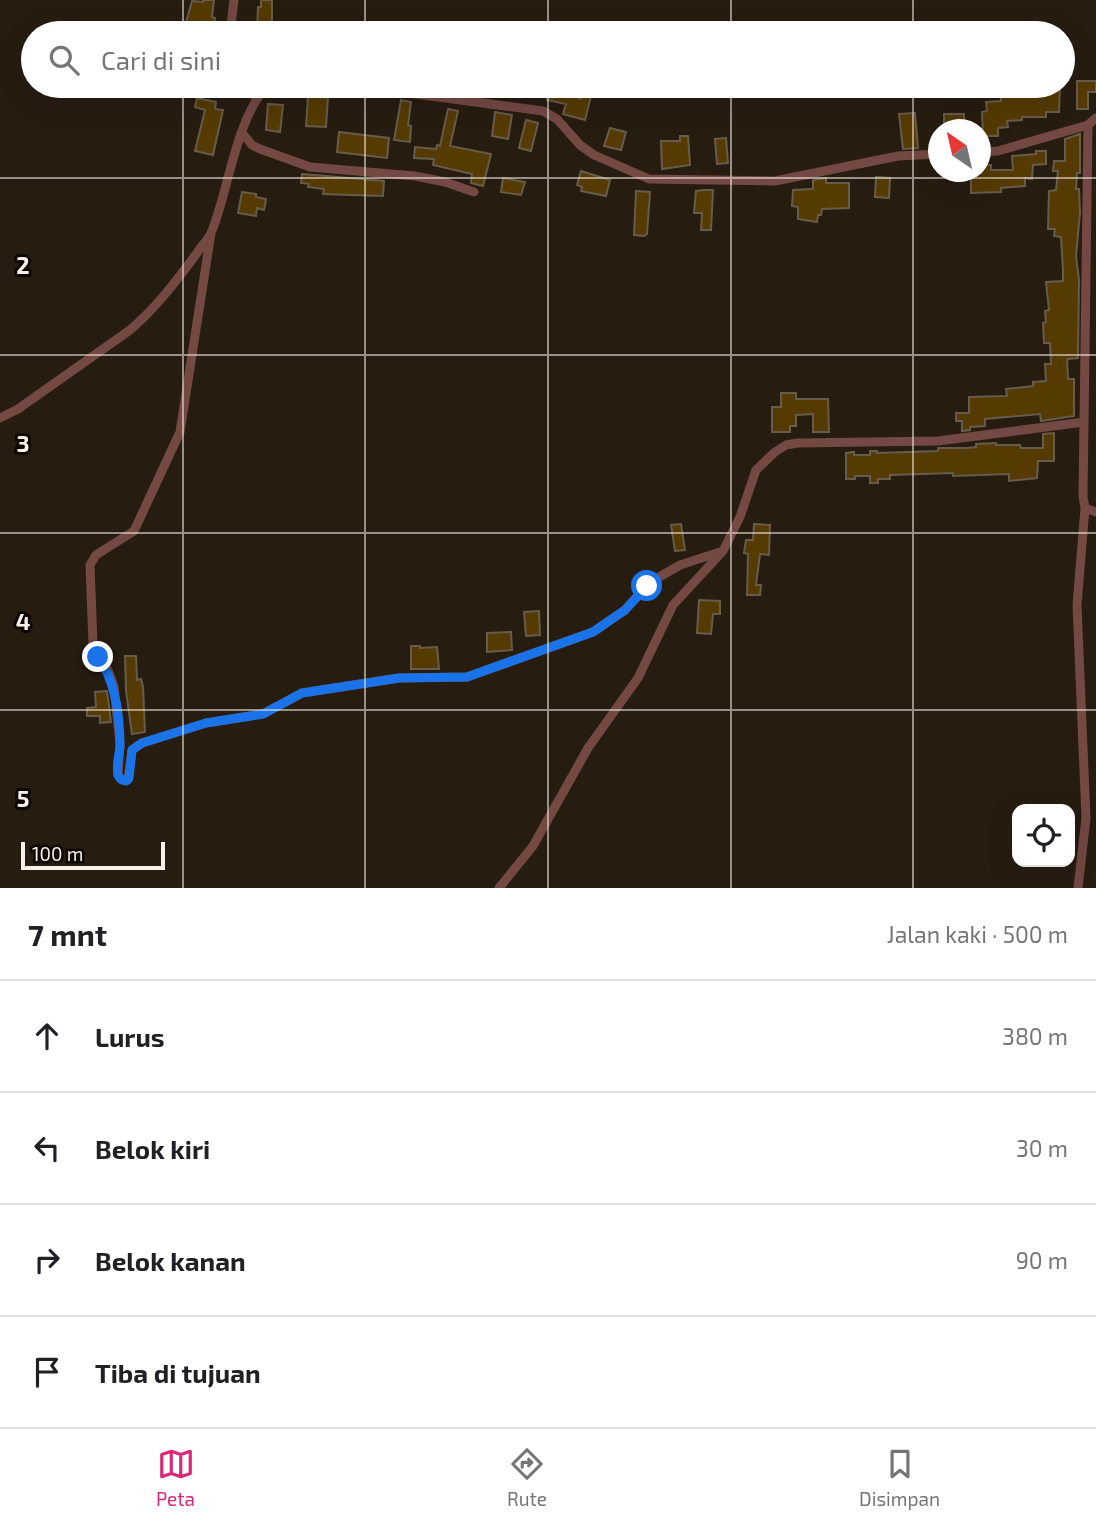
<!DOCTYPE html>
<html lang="id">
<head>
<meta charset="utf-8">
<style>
	:root { --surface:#fff; --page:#f2f2f2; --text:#202124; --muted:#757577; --line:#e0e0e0; --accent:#db2777 }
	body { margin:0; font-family:"Exo 2",sans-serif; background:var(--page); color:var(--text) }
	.controls { position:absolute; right:21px; bottom:21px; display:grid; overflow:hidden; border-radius:14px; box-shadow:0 7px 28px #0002 }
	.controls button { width:63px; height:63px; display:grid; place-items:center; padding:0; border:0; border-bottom:2px solid var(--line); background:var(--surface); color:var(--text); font:35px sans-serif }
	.compass { position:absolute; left:928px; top:119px; width:63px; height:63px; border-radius:50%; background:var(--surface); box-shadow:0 7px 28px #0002; rotate:326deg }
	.scale { position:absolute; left:21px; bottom:18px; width:144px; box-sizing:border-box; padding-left:7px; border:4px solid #f8f0e8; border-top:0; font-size:19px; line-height:24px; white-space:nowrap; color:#f8f0e8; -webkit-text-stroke:5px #0c0704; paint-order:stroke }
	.stop { position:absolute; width:21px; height:21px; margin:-16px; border:5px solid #1a73e8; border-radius:50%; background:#fff }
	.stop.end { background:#1a73e8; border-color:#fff; box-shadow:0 2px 7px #0008 }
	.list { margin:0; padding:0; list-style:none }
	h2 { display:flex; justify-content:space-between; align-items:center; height:91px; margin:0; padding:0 28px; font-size:30px }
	h2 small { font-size:23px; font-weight:400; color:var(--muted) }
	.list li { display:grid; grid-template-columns:46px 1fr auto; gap:21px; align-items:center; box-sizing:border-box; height:112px; padding:0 28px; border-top:2px solid var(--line) }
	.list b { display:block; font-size:26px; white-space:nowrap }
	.list em { font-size:23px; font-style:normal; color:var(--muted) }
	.icon { flex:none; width:38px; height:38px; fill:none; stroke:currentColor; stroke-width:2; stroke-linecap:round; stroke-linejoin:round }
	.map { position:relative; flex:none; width:1096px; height:888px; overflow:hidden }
	.search { position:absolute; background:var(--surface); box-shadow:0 7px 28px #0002; left:21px; right:21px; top:21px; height:77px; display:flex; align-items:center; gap:18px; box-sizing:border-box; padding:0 24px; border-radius:38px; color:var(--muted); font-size:26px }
	.sheet { height:539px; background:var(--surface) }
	nav { display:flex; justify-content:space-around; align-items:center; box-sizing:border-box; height:98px; border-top:2px solid var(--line); background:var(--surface); font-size:19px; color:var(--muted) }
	nav a { display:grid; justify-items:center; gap:4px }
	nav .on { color:var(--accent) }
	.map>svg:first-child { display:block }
	.building { fill:#553a01; stroke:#665c4c; stroke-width:2 }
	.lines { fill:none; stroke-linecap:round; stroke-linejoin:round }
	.minor { stroke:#744843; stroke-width:9 }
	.route { stroke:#1a73e8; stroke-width:9 }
	.grid { fill:none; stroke:#f8f0e8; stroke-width:2; stroke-opacity:0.55 }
	.grid-label { font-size:23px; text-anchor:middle; font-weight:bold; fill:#f8f0e8; stroke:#0c0704; stroke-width:6; stroke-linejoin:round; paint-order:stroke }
</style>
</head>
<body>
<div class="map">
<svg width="1096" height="888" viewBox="0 0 1096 888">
	<rect width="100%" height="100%" fill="#271c10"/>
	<path class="building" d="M203,0H214L212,17L215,18L213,31L185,26L192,1L203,2Z
		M261,0H272V33H257L258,7H261Z
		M1077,81H1096V92H1088V109H1077Z
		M550,86H560L559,90L581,99L582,94L591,96L585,120L563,114L566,104L547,100Z
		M1035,86H1060L1059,112H1046V117H1022V120L1007,121L1008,127L998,128V136H983L982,112L987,111L986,102L1001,101V95L1013,94V91L1035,90Z
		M308,96L328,97L326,127L306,126Z
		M197,98L216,102L215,109L223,110L213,155L195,151L205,110L195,107Z
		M401,100L411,102L408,125L411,126L410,142L394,140Z
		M268,104L283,105L280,132L266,130Z
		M448,109L458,111L450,146L491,154L483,186L471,183L472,174L433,165L434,159L414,158L415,147L436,149L437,145L440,146Z
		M495,112L512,115L508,139L492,136Z
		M915,113L918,148L903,149L899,114Z
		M944,114H964V130H944Z
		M526,120L538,123L531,151L519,148Z
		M610,128L626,132L621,150L604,146Z
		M339,132L389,138L387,158L337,152Z
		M1080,134V173H1077L1076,189H1079L1080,212L1076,256L1079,280L1078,358L1067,359L1068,379H1074V416L1041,421L1040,414L985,419V426L970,427V430L962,431V421H956V413H969V397L1007,396L1006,389L1033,386V382L1046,381L1045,364H1051L1050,343H1044L1043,323L1046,322L1045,311L1049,310L1046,282L1063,281V270L1061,237L1054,236L1055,229H1048L1049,191L1056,190L1058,171H1053L1054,161H1065V139Z
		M680,136H688L690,165L662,169L661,141H680Z
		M726,138L728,163L717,164L715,139Z
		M1036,151H1046V164L1033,165L1032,179L1025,178V186L1001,188V192L971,193V172H981V165H991V170H1013L1012,156L1036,154Z
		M581,171L610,180L606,196L581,191L582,187L577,185Z
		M302,174L384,181L383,196L323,194L324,189L308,187L309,184L301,183Z
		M876,177L890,178L889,198L875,197Z
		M503,178L525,182L521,195L501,192Z
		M826,178V183H849V208L822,209L821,215H818L817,222L798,219V207L792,206L793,190L813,189V180Z
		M704,190H713L711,230H701L702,213H694L696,191Z
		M636,191L650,192L647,234L644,236L634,235Z
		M242,192L256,194V197L266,199L264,210L257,208L256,216L238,213Z
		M781,393H796V399H828L829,432H813V414L796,415V426H790V432H772V407H781Z
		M1054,433V461H1038L1037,478L1009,481V474L953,476V473L890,475V479H878V483H870V476H855V479H846V453L854,452V455H870V451H877V453L938,451V448H967L976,447V444L996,443V445H1020L1021,448H1043V434Z
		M681,524L685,550L675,551L671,525Z
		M754,524L770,525L769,555L760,554L756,585H761L760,595H747L748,554L744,553L746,540H753Z
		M699,600L720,601V614H713L711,634L697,633Z
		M539,611L540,635L526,636L524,612Z
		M511,632L512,650L487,652V633Z
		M411,646H420V648L437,647L439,669H411Z
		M125,656H136L137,680L141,679L143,687L145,732L132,734L126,691Z
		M107,691L111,722L100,723V716H87V708L96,707L95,692Z"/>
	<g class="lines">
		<path class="minor" d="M230,33L234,0
			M241,86L256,97
			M356,86L543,111L557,119L580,145L594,155L649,179L775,181L898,156L939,154
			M1088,125L1083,497L1085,508L1096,512
			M243,134L252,145L260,149L310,167L415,176L445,182L474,192
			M981,152L998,151L1088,125L1096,118
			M211,233L180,432L134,531L96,555L90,565L93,644L98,657L108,670L114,687L120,744L118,775L121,779L128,780L132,750L142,743L206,723L263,714L302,693L399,678L467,677L593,632L625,610L649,583L680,565L723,551
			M0,418L18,409L130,330C156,308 177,280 197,253C201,246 209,239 212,231C229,188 236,119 267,86
			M499,888L533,846L588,748L638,678L673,605L723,551L740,517L756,470L775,452L786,445L798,443L938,441L1084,422
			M1078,888L1086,818L1077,605L1085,508"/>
	</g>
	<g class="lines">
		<path class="route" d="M98,657C116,682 120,716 120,747C119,755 116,767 118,775C120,780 122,780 126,781L129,778L132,750L142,743L206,723L263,714L302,693L399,678L467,677L593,632L625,610L647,586"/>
	</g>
	<path class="grid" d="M183,0V33M365,0V33M548,0V33M731,0V33M913,0V33M183,86V888M365,86V888M548,86V888M731,86V888M913,86V888M0,178H1096M0,355H1096M0,533H1096M0,710H1096"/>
	<g class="grid-label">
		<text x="23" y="274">2</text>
		<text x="23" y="452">3</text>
		<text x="23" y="630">4</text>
		<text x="23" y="807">5</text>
	</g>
</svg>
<div class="controls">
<button><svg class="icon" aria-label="locate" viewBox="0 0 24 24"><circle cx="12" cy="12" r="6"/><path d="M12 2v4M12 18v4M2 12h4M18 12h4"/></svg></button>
</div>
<svg class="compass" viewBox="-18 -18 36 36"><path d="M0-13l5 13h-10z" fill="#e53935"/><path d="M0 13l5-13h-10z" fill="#757577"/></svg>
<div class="scale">100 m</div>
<div class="stop" style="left:647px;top:586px"></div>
<div class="stop end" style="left:98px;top:657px"></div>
<div class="search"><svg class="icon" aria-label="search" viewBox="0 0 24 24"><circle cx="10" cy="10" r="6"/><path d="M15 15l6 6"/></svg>Cari di sini</div>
</div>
<section class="sheet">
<h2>7 mnt<small>Jalan kaki · 500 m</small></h2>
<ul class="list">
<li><svg class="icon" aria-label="ahead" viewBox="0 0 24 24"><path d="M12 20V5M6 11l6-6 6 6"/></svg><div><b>Lurus</b></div><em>380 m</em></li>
<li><svg class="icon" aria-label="left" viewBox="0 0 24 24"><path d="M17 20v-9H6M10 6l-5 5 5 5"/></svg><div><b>Belok kiri</b></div><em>30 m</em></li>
<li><svg class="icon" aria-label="right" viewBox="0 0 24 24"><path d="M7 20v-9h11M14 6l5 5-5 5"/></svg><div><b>Belok kanan</b></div><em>90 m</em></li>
<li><svg class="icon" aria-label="arrive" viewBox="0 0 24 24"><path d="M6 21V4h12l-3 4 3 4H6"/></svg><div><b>Tiba di tujuan</b></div></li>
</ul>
</section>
<nav>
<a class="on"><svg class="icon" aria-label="map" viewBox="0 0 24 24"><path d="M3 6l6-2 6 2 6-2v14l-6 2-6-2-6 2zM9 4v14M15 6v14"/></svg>Peta</a>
<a><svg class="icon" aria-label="directions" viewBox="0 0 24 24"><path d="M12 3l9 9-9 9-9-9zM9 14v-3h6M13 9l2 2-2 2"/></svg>Rute</a>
<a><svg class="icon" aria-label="saved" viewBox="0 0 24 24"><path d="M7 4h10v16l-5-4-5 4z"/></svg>Disimpan</a>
</nav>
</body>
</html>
